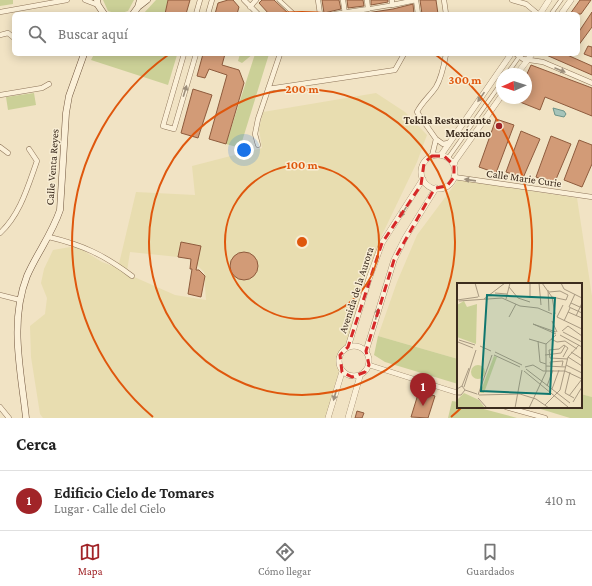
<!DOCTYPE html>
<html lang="es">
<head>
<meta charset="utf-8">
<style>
	:root { --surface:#fff; --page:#f2f2f2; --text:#222; --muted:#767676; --line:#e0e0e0; --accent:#a12428 }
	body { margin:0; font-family:"Crimson Pro",serif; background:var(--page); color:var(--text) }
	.compass { position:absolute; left:496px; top:68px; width:36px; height:36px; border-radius:50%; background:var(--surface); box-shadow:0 2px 10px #0003; rotate:267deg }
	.you { position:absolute; left:244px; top:150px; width:14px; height:14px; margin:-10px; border:3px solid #fff; border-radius:50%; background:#1a73e8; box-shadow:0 0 0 6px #1a73e833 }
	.badge { display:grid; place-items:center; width:26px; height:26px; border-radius:50%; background:var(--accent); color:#fff; font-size:13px; font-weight:700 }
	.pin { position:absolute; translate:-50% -33px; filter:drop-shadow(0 1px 2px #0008) }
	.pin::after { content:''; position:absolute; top:21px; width:14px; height:12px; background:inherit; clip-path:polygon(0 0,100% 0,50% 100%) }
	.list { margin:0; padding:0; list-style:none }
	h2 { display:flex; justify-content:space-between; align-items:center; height:52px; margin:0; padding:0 16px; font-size:17px }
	h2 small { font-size:13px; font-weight:400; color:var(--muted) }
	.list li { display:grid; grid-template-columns:26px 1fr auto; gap:12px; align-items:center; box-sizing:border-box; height:60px; padding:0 16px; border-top:1px solid var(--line) }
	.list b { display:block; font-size:15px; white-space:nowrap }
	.list p { margin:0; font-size:13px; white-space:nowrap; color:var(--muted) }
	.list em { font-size:13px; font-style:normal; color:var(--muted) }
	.icon { flex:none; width:22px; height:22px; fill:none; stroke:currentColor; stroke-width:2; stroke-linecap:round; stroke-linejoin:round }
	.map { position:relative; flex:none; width:592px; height:418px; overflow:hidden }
	.search { position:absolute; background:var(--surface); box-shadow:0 2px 10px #0003; left:12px; right:12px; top:12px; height:44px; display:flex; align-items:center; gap:10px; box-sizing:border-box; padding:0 14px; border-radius:6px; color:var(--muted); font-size:15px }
	.sheet { height:112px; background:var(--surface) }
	nav { display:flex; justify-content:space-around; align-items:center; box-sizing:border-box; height:56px; border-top:1px solid var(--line); background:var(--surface); font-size:11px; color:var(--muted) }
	nav a { display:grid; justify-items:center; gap:2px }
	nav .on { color:var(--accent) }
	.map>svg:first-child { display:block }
	.farmland { fill:#e8ddb0; fill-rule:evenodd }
	.green { fill:#cbd097 }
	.water { fill:#a6c4ba; stroke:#6c9389 }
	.building { fill:#d29b77; stroke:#8e5b3d }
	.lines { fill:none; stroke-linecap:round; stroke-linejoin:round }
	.pedestrian-casing { stroke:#8d7459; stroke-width:4.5 }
	.minor-casing { stroke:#8d7459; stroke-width:5.5 }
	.tertiary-casing { stroke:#8d7459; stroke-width:6 }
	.secondary-casing { stroke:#6f543c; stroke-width:7 }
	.pedestrian { stroke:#fbf0d8; stroke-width:3.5 }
	.minor { stroke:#fbf0d8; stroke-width:4.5 }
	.tertiary { stroke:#fbf0d8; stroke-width:5.5 }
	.secondary { stroke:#fbf0d8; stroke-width:6 }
	.oneway { fill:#9c8e7b }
	.marked { fill:none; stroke:#d62828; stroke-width:3; stroke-dasharray:8 5; stroke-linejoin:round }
	.ring { fill:none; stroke:#df570d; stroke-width:2 }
	.poi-dot { fill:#a12428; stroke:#f8edd4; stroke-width:1.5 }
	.labels { text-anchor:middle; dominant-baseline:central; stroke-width:3; stroke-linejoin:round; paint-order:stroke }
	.poi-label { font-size:11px; font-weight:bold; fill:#3c2c1e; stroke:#f8edd4; text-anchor:end }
	.street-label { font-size:11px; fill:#3c2c1e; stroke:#f8edd4 }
	.inset-road { fill:none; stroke:#a99a82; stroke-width:1 }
	.view { fill:#0f766e; fill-opacity:0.15; stroke:#0f766e; stroke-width:2 }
	.inset-edge { fill:none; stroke:#3c2c1e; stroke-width:2 }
	.centre { fill:#df570d; stroke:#f8edd4; stroke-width:2 }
	.ring-label { font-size:12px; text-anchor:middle; font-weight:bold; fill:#df570d; stroke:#f8edd4; stroke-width:3; stroke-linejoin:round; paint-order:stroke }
</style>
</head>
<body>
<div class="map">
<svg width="592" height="418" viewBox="0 0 592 418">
	<rect width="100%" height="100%" fill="#f1e3c4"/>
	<path class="farmland" d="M376,93L405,112L427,135L417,162L382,235L346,347L341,353L338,361L340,367L326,418H43L40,414L31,357L30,326L45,314L47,298L41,283L44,269L53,250L76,246L102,262L118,268L136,192L195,195L192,166L262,148L259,129L263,112ZM181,242L200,246L197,265L204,272L206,300L175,295L132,276L127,271L130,252L178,257Z
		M458,180L577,198L592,296V397L581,394V284H458V359L378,336L397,282L417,235Z"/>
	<path class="green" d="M0,0H13V4L0,6Z
		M103,0H134L128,11L118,14L108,11Z
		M156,0H168L165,14H143Z
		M94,54H174L177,55L168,85L91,60Z
		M240,54H253L242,63L238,61Z
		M255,54H269L240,148L226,144Z
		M34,93L36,105L8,110L6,97Z
		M378,336L458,359V384L385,362L374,355Z
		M581,394L592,397V418H570L534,407H581Z
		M452,401L458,402V407H476L517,418H448Z"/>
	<path class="water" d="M553,108L564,111L566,114L564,117L555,115Z"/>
	<path class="building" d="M168,0H190L186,14H165Z
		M228,0H233L239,7L237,14H215L218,3Z
		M262,0H274L289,14H269L259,3Z
		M322,0H339L341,9L324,13Z
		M347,0H363L364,6L348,8Z
		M371,0H388V2L371,5Z
		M420,0H436L438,14H422Z
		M580,0H591L581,14H570Z
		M413,4L414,14H360L393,9Z
		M592,12V27L578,46V33Z
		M588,46L592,47V57L584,54Z
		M203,54H225L222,65L239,70L244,83L226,144L209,139L227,75L209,69L205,78L197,76Z
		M544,54H565L592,66V75Z
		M531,65L592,88V116L545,97L540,110L510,98H526V76Z
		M193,89L212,95L198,138L181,133Z
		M496,119L514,125L496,173L479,167Z
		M521,131L540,139L523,178L506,172Z
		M551,136L571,144L554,184L536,177Z
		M579,140L592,145V164L582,187L564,180Z
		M181,242L201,246L196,270H199L205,276L201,297L188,294L192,269H190L191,259L178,257Z
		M230 266a14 14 0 1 1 28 0a14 14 0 1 1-28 0Z
		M419,391L435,396L428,418L411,417Z
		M357,411L364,413L362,418H355Z"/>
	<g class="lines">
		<g class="pedestrian-casing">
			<path id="pedestrian" d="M279,0L294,14
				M368,9L392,5
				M551,14L561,0
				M507,74L519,57
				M448,158L502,82"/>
		</g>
		<g class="minor-casing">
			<path id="minor" d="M85,0L98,5
				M244,0L258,14
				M318,0L320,14
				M343,0L345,14
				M392,0V5L416,0
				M416,0L418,14
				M444,0L446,14
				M512,0L526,4L538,14
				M250,7L256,0
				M0,12L67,0
				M196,14L200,0
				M208,14L212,0
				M335,14L368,9L367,0
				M0,35L8,33L14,38
				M184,54L163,126L174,129L196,54
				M516,54L523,59L543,62L592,83
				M268,89L395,70L404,54
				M0,95L42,88L49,84
				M436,139L443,144L448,143
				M258,145L255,134L258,119L280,54
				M0,147L8,153
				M432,156L436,139L417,112C422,102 430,96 436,87C442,77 444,65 446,54
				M454,177L592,197
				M0,233C20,215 28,186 37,161L29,149
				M49,237C83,245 104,255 132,276
				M0,295L20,300
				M369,365L458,393
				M0,407L9,418
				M506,407L545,418"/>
		</g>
		<g class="tertiary-casing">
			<path id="tertiary" d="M540,14L549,0
				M561,14L571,0
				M517,74L532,54
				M441,155L511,54
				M421 172a17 17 0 1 1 34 0a17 17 0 1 1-34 0Z
				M454,165L455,161L502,95
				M339 361a15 15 0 1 1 30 0a15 15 0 1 1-30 0Z
				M348,347L369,279L382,243L423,179
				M366,351L394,260L405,238L436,188
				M328,418L342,372
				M348,418L360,376"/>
		</g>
		<g class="secondary-casing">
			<path id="secondary" d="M97,0L98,5L104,14
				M138,7L147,0
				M133,14L138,7L140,0
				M26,418C21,371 9,322 27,276C37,253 52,234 60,210L66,113L69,96L84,54"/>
		</g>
		<use href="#pedestrian" class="pedestrian"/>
		<use href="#minor" class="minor"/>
		<use href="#tertiary" class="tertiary"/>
		<use href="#secondary" class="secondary"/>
	</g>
	<defs><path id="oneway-solid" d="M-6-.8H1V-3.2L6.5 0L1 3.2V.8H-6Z"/></defs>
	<g class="oneway">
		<use href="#oneway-solid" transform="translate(560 70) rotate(23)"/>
		<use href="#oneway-solid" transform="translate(185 91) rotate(-73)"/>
		<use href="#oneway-solid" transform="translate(481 97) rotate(125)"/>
		<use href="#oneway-solid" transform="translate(470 180) rotate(-172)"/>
		<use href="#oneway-solid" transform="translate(403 212) rotate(124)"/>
		<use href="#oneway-solid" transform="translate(377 314) rotate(-75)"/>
		<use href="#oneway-solid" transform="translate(335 395) rotate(106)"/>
	</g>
	<path class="marked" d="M432,156H444L454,165V177L447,186L436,188L432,193L394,260L366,351L369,365L365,372L352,377L342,372L340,355L348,347L382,243L421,185L424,163Z"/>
	<g class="ring">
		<circle cx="302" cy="242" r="77"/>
		<circle cx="302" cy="242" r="153"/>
		<path d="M462 407A230 230 0 0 1 451 417M153 417A230 230 0 0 1 168 55M272 14A230 230 0 0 1 332 14M436 55A230 230 0 0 1 528 284"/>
	</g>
	<circle class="poi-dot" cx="499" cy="126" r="4"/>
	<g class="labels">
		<g class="poi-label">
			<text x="491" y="120">Tekila Restaurante<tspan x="491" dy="13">Mexicano</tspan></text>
		</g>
		<g class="street-label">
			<text transform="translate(52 167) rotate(-86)">Calle Venta Reyes</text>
			<text transform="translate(524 178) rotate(8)">Calle Marie Curie</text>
			<text transform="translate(356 290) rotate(-72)">Avenida de la Aurora</text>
		</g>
	</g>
	<g transform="translate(457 283)">
		<rect width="125" height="125" fill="#f1e3c4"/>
		<path d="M7,18L10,24L20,21L19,61L0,54V22ZM37,73L40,74L27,110H23ZM14 89a7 7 0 1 1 14 0a7 7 0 1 1-14 0ZM7,110L22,117L28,125H0V113L1,116Z" fill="#cbd097"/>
		<path class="inset-road" d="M18,0L22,14M82,0L84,22M85,0L95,14L98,31M104,0L107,6L125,15M52,4L61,15L73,19M91,7L92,28M92,9L103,8L111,12L109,17L95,14M38,10L50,11M118,11L112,24L125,30M73,15V0M27,16L48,0M49,16L53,0M0,17L21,14M2,18L45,15L63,23L81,25L95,31M114,20L125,25M111,29L125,35M119,33L125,20M52,34L59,21M100,34L125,46M100,34L106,22M95,38L100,49M107,38L113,25M105,48L111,43L125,53M106,49L125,59M99,51L76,41L99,49M103,52L125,64M72,56L89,61M94,56L100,59L108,58L120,66M2,57L18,62M81,58L83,79L89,81M1,59L16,65M23,63L34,68M38,69L65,82M114,69L125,76M37,72L63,84M88,72L104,70L108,63M106,74L111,65L107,62L102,66L92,67L93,75L111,76M111,74L125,83M109,82L125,90M89,83L109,84M94,83L93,79L106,78L105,83M68,84L76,82L86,88H108L125,96M69,86L113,120M67,88L111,124M113,89L108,110L117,115M5,103L12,85M90,103L96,87M7,104L19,67M0,106L5,103L8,107L4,112H0M95,106L102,87M8,107L20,111M21,112L35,72M22,112L63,111L79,116L92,125M112,113L125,96M21,115L30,125M116,119L125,104M88,122L103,107L111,74L122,62M58,125L65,87M72,125L89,89V61L99,52"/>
		<path class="view" d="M30,12L98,15L93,111L24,108Z"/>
		<rect width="125" height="125" class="inset-edge"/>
	</g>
	<circle cx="302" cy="242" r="6" class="centre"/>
	<g class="ring-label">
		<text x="465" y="84">300 m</text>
		<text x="302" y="93">200 m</text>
		<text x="302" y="169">100 m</text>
	</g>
</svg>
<svg class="compass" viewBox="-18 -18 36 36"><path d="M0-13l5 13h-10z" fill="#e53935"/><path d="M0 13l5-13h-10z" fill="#767676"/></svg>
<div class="you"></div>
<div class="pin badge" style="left:423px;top:406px">1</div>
<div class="search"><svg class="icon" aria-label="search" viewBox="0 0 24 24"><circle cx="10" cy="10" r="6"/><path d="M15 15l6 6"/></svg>Buscar aquí</div>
</div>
<section class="sheet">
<h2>Cerca<small></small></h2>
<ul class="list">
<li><span class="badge">1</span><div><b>Edificio Cielo de Tomares</b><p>Lugar · Calle del Cielo</p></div><em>410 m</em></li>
</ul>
</section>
<nav>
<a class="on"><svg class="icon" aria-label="map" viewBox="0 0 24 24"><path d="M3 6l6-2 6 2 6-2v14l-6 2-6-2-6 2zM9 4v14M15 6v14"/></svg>Mapa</a>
<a><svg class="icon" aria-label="directions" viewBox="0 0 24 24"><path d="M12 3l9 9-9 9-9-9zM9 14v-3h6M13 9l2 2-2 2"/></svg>Cómo llegar</a>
<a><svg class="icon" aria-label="saved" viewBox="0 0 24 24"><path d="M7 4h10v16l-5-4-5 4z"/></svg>Guardados</a>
</nav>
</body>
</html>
